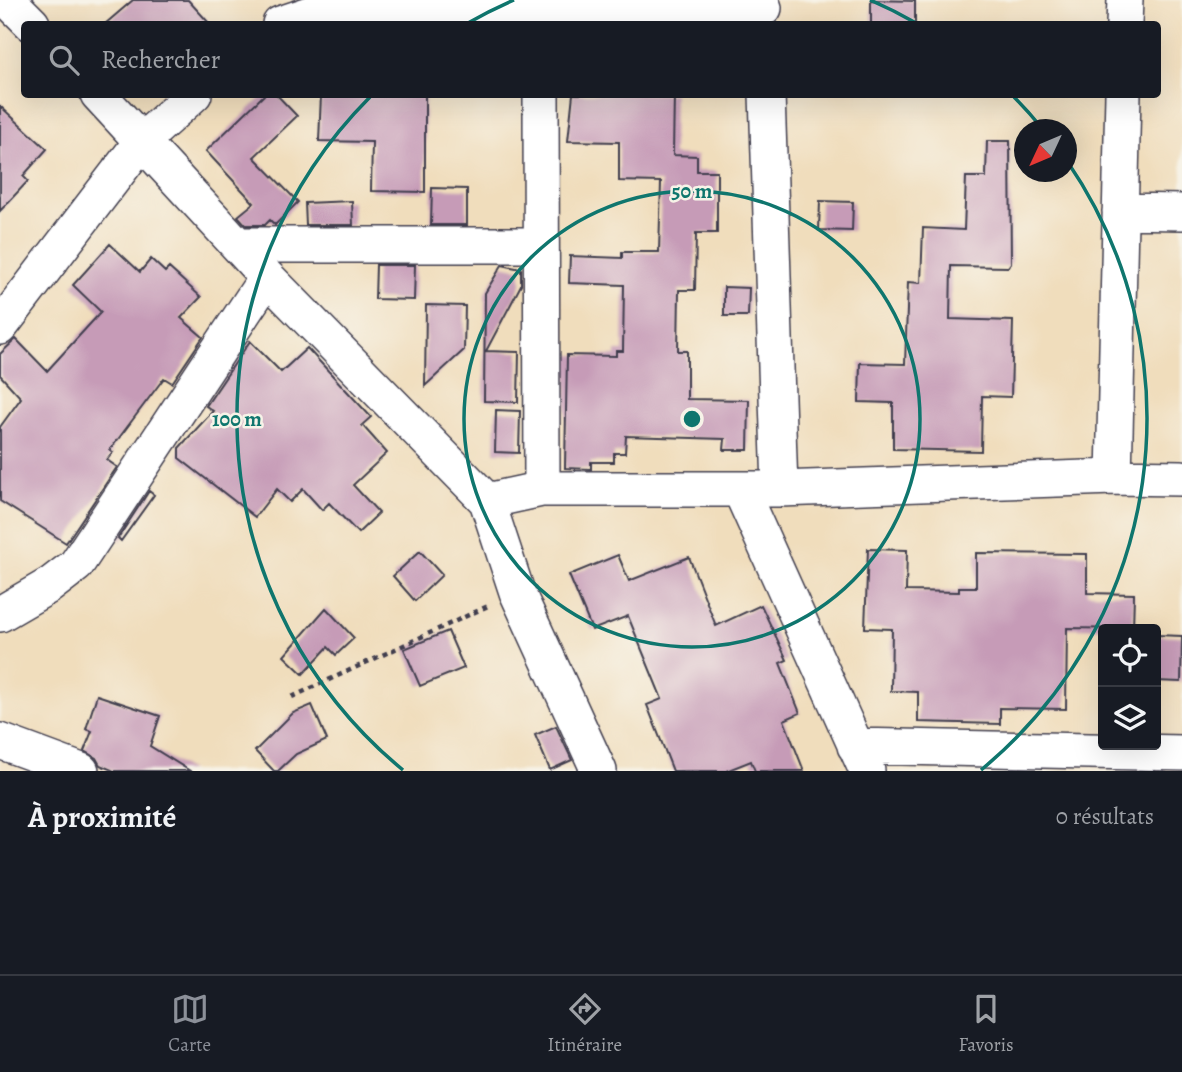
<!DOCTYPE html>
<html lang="fr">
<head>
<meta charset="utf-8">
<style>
	:root { --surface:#171b24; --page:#242831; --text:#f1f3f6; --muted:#9ea1a6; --line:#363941; --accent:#8c9099 }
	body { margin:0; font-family:Alegreya,serif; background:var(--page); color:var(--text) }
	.controls { position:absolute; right:21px; bottom:21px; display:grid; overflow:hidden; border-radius:7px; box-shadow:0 7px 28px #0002 }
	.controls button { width:63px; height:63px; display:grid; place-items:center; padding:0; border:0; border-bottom:2px solid var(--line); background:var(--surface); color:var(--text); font:35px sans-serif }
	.compass { position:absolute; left:1014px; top:119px; width:63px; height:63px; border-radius:50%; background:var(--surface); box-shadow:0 7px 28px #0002; rotate:226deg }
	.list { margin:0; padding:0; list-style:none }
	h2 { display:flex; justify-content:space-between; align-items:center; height:91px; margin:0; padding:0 28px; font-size:30px }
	h2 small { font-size:23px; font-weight:400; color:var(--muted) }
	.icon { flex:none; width:38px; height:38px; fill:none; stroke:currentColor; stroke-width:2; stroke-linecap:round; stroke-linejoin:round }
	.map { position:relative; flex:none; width:1182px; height:771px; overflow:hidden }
	.search { position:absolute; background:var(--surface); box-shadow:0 7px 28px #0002; left:21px; right:21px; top:21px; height:77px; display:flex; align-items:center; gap:18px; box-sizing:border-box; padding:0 24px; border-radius:7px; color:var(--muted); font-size:26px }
	.sheet { height:203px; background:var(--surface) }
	nav { display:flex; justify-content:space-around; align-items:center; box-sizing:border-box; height:98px; border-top:2px solid var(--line); background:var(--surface); font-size:19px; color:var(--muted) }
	nav a { display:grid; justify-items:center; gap:4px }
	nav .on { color:var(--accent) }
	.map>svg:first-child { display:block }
	.building { fill:#c69bb7 }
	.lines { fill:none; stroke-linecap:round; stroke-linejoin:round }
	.street-casing { stroke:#413e4e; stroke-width:38 }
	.path { stroke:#413e4e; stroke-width:4.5; stroke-dasharray:5 5; stroke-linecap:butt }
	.street { stroke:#fff; stroke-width:35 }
	.ring { fill:none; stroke:#0f766e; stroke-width:3.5 }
	.centre { fill:#0f766e; stroke:#f7f3e8; stroke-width:3.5 }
	.ring-label { font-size:21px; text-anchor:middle; font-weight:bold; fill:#0f766e; stroke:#f7f3e8; stroke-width:5; stroke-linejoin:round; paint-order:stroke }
</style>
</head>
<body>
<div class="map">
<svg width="1182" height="771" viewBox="0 0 1182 771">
	<rect width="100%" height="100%" fill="#f7f3e8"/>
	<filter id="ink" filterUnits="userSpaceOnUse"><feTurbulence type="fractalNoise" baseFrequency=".0143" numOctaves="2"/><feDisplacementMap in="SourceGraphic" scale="14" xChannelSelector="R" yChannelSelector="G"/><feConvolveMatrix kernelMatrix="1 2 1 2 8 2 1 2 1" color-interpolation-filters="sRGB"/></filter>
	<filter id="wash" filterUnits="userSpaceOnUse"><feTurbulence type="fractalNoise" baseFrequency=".00686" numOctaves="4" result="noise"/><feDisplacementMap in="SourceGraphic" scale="28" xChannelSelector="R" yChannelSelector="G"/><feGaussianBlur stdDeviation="1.57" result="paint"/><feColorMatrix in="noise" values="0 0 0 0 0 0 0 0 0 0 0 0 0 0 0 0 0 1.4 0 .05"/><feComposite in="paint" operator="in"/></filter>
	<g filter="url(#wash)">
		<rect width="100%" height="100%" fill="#f0ddbc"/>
		<g id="blocks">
			<path class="building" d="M133,0H188L210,24H105Z
				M871,0L915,1V24H871Z
				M265,94H276L297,116L254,157L298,202L275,225L270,220L265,225H246L238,216L254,203L206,151Z
				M425,94V192L371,191L372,142L319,141L321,95Z
				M573,94H674L673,155L697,156V171H717V233H696L695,290H679L678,351H687V399L749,400L748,450H724L725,439L626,436L625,453H614V462H591V469L565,468L567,355L616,356V351H623L624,285L569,283L570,256L622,258V252H659L661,182L619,181V142L568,141Z
				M0,106L47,149L23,176L28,181L0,211Z
				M987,141H1010L1011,263L1008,267L951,266L950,319L1013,321L1011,397L982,396L981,451L893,449V403L859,402L860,363L905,364L908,282L921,283L923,228L964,230L966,177H986Z
				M432,188L467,189V225H431Z
				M352,201L353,225H306L305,203Z
				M820,201L853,202L852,231L819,230Z
				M110,244L140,272L151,259L165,272L169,268L201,297L181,318L203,337L172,383L164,378L110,450L113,452L107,460L117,467L66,543L0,501V427L21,398L0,375V354L16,339L47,371L101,312L73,285Z
				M376,265H415L414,300L375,299Z
				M502,265L521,269V285L486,351L519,352L518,402L484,401L485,293Z
				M724,287L749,288L748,316H724Z
				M426,305L465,306L464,350L425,386Z
				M250,341L281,372L307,348L371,417L362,425L387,453L353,485L379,513L358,533L329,503L322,510L303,489L290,502L277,489L255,517L179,458V448L213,411L206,406Z
				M496,410L520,411L519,453L495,452Z
				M149,491L154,495L121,541L118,538Z
				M868,549L907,550L906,591L959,592V587H976V553L1087,554V593L1134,594L1133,629L1067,628L1066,709L1000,708V724L918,722V692L891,691L892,629L865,628Z
				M420,551L442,575L415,601L393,576Z
				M618,555L629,581L689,557L716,626L761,605L787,660L780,663L800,713L784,720L804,771H755L751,761L726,771H673L647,705L662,699L628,616L592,630L569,575Z
				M326,608L354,638L336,655L328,647L303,674L284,656Z
				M448,631L464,668L420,686L404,649Z
				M1156,635L1182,636L1181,682L1156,681Z
				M97,695L160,716L150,746L190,771H114L100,765L96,758L84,751L92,731L86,729Z
				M312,705L327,740L296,754L278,771H274L255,751L293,713Z
				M556,726L572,760L550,770L535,735Z"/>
		</g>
	</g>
	<g filter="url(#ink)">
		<use href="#blocks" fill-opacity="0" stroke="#413e4e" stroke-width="2"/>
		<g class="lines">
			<g class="street-casing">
				<path id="street" d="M8,0L32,24
					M280,24L319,11L764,8
					M1124,24L1125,0
					M98,94L267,277L487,501L517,592L599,771
					M541,94L542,489
					M767,94L780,489
					M1120,211L1182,212
					M238,245H540
					M0,327L142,141L194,94
					M1114,477L1123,94
					M740,489L867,771
					M487,501L542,489H780L1114,477L1182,478
					M0,614L50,585L76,565L267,277
					M0,741L81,771
					M855,746L1182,753"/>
			</g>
			<path class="path" d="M292,697L488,606"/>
			<use href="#street" class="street"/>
		</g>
	</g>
	<g class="ring">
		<circle cx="692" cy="419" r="228"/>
		<path d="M403 770A455 455 0 0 1 370 97M468 23A455 455 0 0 1 514 0M870 0A455 455 0 0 1 916 23M1014 97A455 455 0 0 1 1041 127M1067 161A455 455 0 0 1 981 770"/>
	</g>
	<circle cx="692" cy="419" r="10" class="centre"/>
	<g class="ring-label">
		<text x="692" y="198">50 m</text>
		<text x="237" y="426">100 m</text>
	</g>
</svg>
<div class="controls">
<button><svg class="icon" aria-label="locate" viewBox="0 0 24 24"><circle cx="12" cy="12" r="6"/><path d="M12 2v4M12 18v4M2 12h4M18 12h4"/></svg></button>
<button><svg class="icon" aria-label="layers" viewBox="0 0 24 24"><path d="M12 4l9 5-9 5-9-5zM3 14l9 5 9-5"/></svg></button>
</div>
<svg class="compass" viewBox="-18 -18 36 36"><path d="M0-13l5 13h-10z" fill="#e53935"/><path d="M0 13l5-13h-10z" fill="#9ea1a6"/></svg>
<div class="search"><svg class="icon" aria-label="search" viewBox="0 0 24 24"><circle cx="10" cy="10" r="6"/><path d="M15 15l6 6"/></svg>Rechercher</div>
</div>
<section class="sheet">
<h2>À proximité<small>0 résultats</small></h2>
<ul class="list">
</ul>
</section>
<nav>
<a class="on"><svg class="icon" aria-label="map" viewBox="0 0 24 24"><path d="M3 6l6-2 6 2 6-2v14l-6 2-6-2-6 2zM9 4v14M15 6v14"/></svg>Carte</a>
<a><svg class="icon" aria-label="directions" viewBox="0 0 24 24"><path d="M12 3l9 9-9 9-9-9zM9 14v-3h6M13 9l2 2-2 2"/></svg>Itinéraire</a>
<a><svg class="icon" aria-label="saved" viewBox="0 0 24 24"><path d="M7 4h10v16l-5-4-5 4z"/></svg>Favoris</a>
</nav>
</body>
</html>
